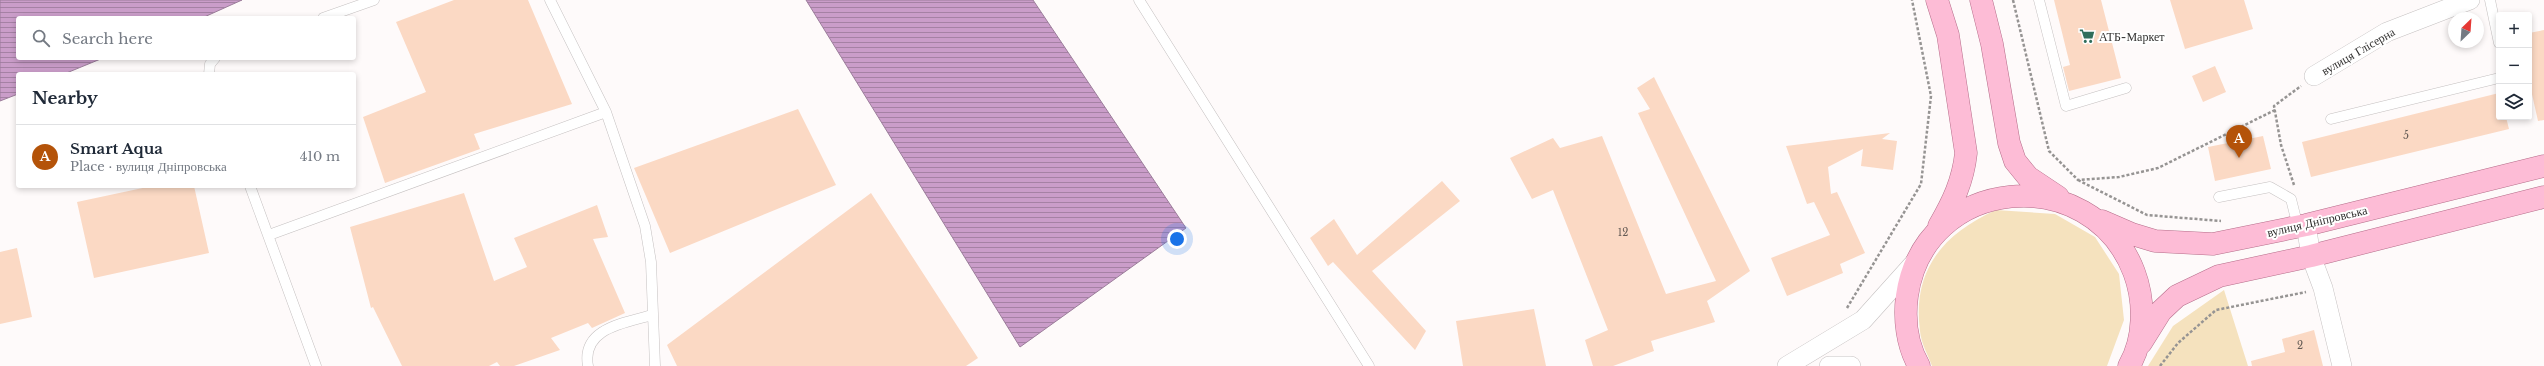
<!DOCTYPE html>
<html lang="en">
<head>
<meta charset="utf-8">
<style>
	:root { --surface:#fff; --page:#f6f6f7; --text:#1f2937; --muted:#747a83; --line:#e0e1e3; --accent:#b45309 }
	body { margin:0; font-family:"Libre Baskerville",serif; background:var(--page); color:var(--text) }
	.controls { position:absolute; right:12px; top:12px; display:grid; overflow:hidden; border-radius:4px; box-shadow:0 2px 6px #0003 }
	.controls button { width:36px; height:36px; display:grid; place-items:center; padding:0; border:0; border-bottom:1px solid var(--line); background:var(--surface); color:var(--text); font:20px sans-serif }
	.compass { position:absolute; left:2448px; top:12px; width:36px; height:36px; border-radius:50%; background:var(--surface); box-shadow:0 2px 6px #0003; rotate:25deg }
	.you { position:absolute; left:1177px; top:239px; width:14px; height:14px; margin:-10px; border:3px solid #fff; border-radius:50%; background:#1a73e8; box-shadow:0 0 0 6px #1a73e833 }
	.badge { display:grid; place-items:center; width:26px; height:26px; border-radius:50%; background:var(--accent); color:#fff; font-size:13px; font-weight:700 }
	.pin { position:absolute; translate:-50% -33px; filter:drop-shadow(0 1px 2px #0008) }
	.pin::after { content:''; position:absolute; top:21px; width:14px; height:12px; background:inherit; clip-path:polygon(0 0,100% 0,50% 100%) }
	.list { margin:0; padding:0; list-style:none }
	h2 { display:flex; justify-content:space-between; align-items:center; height:52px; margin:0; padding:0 16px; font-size:17px }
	h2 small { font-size:13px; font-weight:400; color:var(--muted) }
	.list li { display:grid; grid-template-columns:26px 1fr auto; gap:12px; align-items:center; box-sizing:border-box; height:64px; padding:0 16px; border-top:1px solid var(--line) }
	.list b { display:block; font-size:15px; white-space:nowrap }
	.list p { margin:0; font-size:13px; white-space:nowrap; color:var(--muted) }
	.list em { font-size:13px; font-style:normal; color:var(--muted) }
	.icon { flex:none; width:22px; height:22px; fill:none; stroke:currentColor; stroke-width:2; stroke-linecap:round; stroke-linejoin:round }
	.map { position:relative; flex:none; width:2544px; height:366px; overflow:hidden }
	.search { position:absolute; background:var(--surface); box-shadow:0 2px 6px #0003; left:16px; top:16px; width:340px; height:44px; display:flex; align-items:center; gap:10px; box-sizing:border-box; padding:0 14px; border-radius:4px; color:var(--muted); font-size:15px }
	.panel { position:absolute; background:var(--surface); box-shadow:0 2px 6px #0003; left:16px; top:72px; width:340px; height:116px; border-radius:4px }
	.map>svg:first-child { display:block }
	.grass { fill:#f5e2be }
	.water { fill:url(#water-rules); stroke:#9c7d9b }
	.building { fill:#fbd9c4 }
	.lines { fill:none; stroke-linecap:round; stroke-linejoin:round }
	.service-casing { stroke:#c5c1c1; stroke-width:11 }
	.minor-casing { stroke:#c5c1c1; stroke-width:20 }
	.primary-casing { stroke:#b56e8a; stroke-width:23 }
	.path { stroke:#969493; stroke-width:2.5; stroke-dasharray:3 2; stroke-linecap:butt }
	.service { stroke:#fff; stroke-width:10 }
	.minor { stroke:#fff; stroke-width:19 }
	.primary { stroke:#fdbcd6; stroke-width:22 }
	.labels { text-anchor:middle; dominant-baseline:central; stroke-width:4; stroke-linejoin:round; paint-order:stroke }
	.number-label { font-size:10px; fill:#645b55 }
	.poi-label { font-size:12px; fill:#323130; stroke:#fff; text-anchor:start }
	.street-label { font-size:12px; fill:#323130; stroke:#fff }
</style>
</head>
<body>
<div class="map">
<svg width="2544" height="366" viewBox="0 0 2544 366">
	<defs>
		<pattern id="water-rules" width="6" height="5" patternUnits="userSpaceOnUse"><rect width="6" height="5" fill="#ca9dc9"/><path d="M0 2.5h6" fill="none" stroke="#a581a4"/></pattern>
	</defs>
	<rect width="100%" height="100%" fill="#fefafa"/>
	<path class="grass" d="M1996,210L2055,214L2095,237L2119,274L2124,320L2107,366H1932C1928,355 1921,343 1920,331C1912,270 1943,234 1996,210Z
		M2224,290L2248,366H2148L2173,326Z"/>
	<path class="water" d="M0,0H242L202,18H18V58H103L64,74H18V94L0,101Z
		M806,0H1033L1186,228L1020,347Z"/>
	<path class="building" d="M454,0H528L572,104L474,134L480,149L385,183L363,117L426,92L396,22Z
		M2054,0H2101L2121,78L2069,91L2063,67L2070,65Z
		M2170,0H2244L2253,29L2185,49Z
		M2544,30V120L2538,121L2529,81V33Z
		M2215,66L2226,92L2203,102L2192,76Z
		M1654,77L1750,271L1707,301L1715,322L1651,341L1654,351L1613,366H1593L1585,340L1608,330L1553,190L1532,199L1510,158L1553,138L1560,148L1602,136L1666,294L1716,281L1638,113L1650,109L1637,88Z
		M2499,93V117H2506L2509,129L2311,177L2302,142Z
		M798,109L836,185L670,253L634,168Z
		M1890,133L1882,139L1897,141L1893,170L1861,166L1863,149L1828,167L1831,194L1837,192L1865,253L1840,264L1843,273L1787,296L1771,258L1830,235L1814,202L1807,204L1786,146Z
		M2263,136L2271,169L2215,181L2208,147Z
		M1442,181L1460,201L1372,271L1426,331L1415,350L1333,262L1328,266L1310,238L1334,219L1357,255Z
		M152,186H194L209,253L94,278L77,202Z
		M464,193L494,281L527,267L514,238L597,205L608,237L593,239L625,313L592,328L588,323L551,338L560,350L514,366H500L497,362L489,366H402L373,307L371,308L350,227Z
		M871,193L978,358L966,366H677L667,345Z
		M17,248L32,317L0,324V252Z
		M1534,309L1546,366H1463L1456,321Z
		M2314,330L2323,366H2252L2251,361L2285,352L2282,339Z"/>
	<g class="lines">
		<g class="service-casing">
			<path id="service" d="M550,0L606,112L645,226L651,262L655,366
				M1139,0L1369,366
				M2039,0L2066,106L2126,88
				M2490,0L2499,43
				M323,18L374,0
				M209,74L210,64L215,58
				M2331,119L2499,78
				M250,186L316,366
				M2219,197L2270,187L2291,199L2298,227
				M269,235L606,112
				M588,366C581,328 625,323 652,315"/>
		</g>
		<g class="minor-casing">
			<path id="minor" d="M2314,76L2387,32L2470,0
				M2306,225L2311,256L2323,288L2342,366
				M1787,366L1863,320L1916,261
				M1829,366H1851"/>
		</g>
		<g class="primary-casing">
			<path id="primary" d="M1937,0L1948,35L1966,153C1963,181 1953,202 1939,226
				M1981,0L1992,44L2009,143L2015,161L2028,177L2058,197
				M2102,221L2132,234L2155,241L2213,244L2306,225L2544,166
				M2141,343L2161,311L2177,296L2219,276L2311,256L2544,197
				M1919,366C1907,345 1904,319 1907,296C1924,175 2091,160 2134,272C2145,301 2145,339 2129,366"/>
		</g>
		<path class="path" d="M2013,0L2049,151L2078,180L2119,177L2158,168L2275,110
			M2078,180L2147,215L2221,221
			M2294,185L2281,145L2274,106L2301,86
			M1847,308L1921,184L1931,96L1912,0
			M2160,366L2178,343L2216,310L2306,292"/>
		<use href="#service" class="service"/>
		<use href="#minor" class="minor"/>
		<use href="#primary" class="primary"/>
	</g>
	<defs>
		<g id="supermarket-bare" transform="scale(1.2)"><path d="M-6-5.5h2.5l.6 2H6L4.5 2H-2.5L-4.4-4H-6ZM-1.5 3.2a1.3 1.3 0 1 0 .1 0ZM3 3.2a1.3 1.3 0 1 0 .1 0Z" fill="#306e5b" stroke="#fff" stroke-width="2.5" paint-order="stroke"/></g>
	</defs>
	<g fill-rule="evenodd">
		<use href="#supermarket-bare" x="2087" y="36"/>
	</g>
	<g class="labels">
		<g class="number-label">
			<text x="2406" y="135">5</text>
			<text x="1623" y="232">12</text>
			<text x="2300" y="345">2</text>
		</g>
		<g class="poi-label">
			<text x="2099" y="36">АТБ-Маркет</text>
		</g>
		<g class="street-label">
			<text transform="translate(2358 51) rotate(-30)">вулиця Глісерна</text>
			<text transform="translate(2317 221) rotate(-13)">вулиця Дніпровська</text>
		</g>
	</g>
</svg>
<div class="controls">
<button>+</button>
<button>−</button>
<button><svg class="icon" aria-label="layers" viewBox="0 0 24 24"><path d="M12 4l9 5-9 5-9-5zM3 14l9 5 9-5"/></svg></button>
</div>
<svg class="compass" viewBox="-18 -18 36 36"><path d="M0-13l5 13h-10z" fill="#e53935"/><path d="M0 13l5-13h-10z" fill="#747a83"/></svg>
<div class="you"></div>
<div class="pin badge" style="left:2239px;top:158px">A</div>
<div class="search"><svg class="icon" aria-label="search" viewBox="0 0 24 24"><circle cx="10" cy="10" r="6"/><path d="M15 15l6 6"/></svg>Search here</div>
<section class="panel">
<h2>Nearby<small></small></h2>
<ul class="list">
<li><span class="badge">A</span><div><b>Smart Aqua</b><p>Place · вулиця Дніпровська</p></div><em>410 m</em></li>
</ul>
</section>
</div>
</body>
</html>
